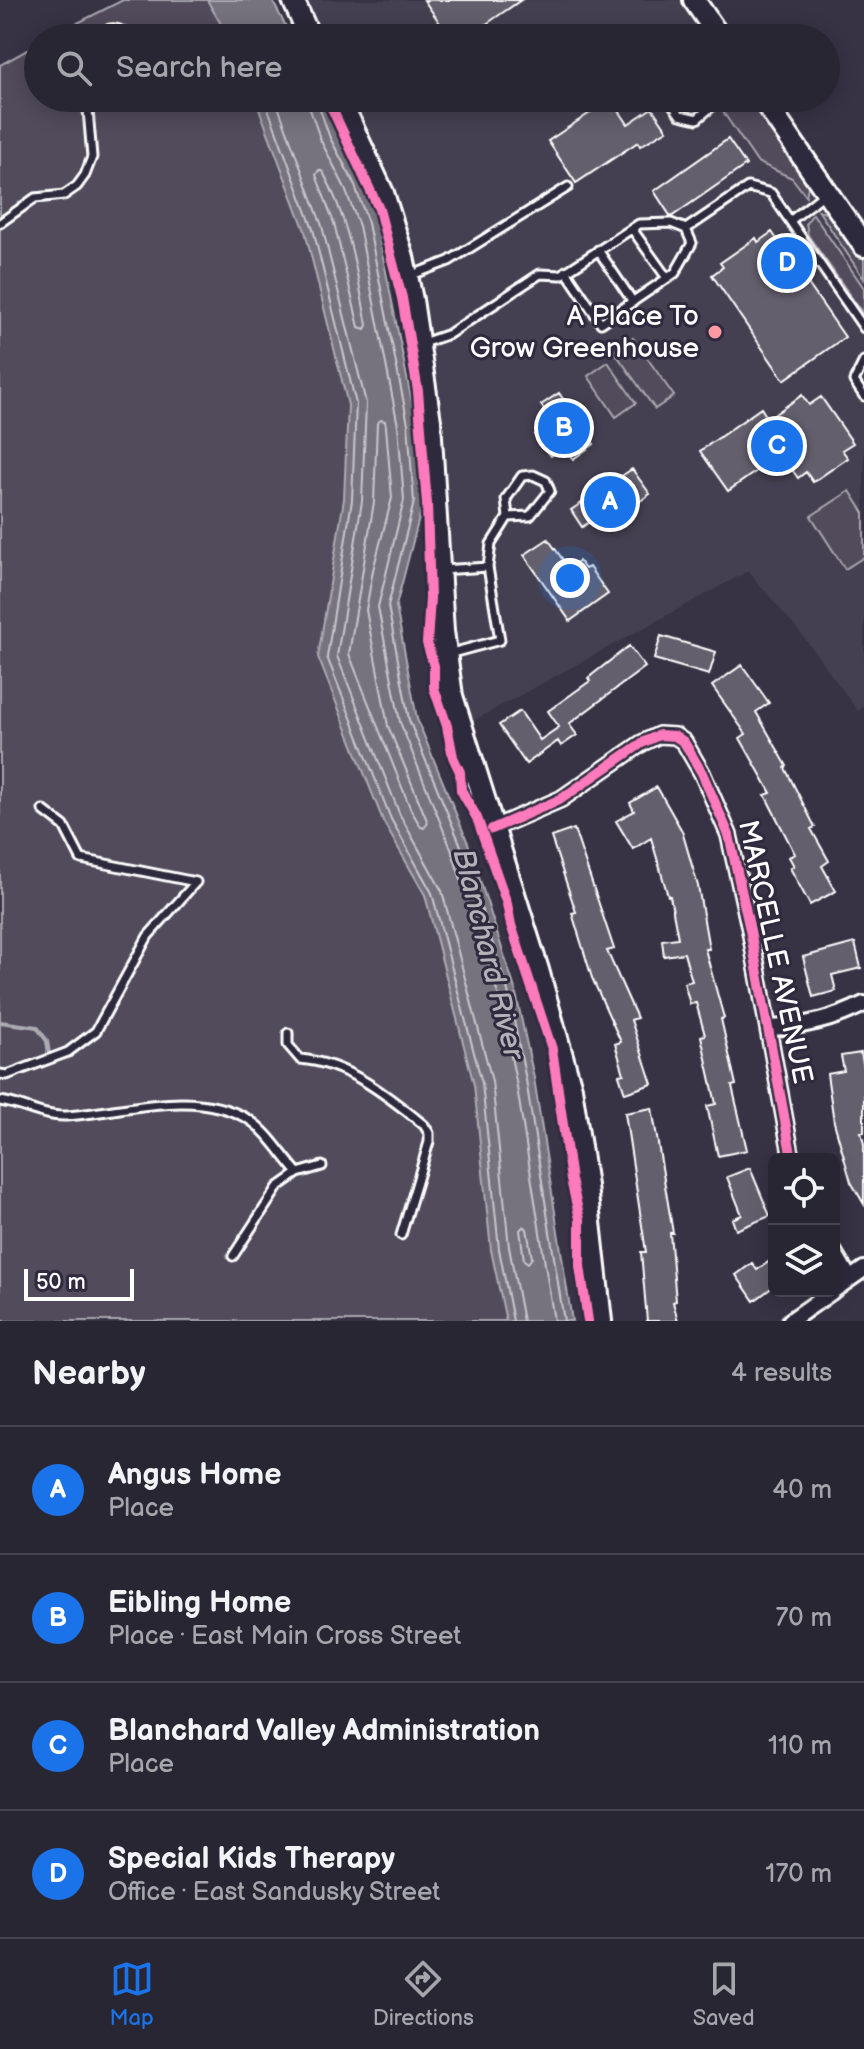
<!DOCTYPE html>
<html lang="en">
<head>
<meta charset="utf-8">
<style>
	:root { --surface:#292634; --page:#353240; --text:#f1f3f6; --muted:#a5a5ac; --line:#45434f; --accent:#1a73e8 }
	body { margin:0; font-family:"Balsamiq Sans",sans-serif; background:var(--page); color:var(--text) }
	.controls { position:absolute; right:24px; bottom:24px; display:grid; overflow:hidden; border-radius:12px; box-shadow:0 4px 20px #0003 }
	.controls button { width:72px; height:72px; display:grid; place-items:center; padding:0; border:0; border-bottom:2px solid var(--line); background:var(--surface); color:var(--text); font:40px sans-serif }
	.scale { position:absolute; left:24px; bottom:20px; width:110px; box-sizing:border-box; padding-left:8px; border:4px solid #fff; border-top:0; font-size:22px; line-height:28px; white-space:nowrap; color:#fff; -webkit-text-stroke:6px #2f2a3d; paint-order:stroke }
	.you { position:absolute; left:570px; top:578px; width:28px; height:28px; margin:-20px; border:6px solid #fff; border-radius:50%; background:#1a73e8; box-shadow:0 0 0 12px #1a73e833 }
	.badge { display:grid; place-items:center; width:52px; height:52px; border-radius:50%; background:var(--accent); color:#fff; font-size:26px; font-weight:700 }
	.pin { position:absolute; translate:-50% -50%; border:4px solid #fff; box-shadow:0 2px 8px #0006 }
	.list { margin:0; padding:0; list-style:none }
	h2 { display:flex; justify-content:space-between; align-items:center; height:104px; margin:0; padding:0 32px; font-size:34px }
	h2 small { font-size:26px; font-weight:400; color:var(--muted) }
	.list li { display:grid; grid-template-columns:52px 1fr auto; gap:24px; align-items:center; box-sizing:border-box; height:128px; padding:0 32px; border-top:2px solid var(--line) }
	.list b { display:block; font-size:30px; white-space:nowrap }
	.list p { margin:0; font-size:26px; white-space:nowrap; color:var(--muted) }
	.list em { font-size:26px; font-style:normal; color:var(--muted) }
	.icon { flex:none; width:44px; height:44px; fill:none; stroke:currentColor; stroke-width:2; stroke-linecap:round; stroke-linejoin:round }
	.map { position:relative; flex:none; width:864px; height:1321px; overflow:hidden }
	.search { position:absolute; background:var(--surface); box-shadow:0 4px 20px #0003; left:24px; right:24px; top:24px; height:88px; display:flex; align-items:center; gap:20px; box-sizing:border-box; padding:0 28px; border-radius:44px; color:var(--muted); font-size:30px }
	.sheet { height:616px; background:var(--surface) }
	nav { display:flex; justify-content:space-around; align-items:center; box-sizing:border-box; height:112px; border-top:2px solid var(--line); background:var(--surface); font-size:22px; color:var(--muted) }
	nav a { display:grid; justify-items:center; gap:4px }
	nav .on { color:var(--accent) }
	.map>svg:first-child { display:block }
	.built { fill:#444051 }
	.green { fill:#514c5c; stroke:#a8a6ae; stroke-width:2 }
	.water { fill:#76737f; stroke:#adabb2; stroke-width:2 }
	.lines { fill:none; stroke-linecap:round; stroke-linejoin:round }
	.shore { stroke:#c8c7cc; stroke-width:2 }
	.stream { stroke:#adabb2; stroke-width:4 }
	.building { fill:#635f6d; stroke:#fff; stroke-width:2 }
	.service-casing { stroke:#fff; stroke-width:13 }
	.minor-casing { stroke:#fff; stroke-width:20 }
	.secondary-casing { stroke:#fff; stroke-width:26 }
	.service { stroke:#2f2a3d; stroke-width:7 }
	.minor { stroke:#2f2a3d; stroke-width:14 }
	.secondary { stroke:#2f2a3d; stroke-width:20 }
	.cycleway-casing { stroke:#2f2a3d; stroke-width:15 }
	.cycleway { stroke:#fd7abc; stroke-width:10 }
	.poi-dot { fill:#ff9aa2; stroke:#2f2a3d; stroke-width:3 }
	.labels { text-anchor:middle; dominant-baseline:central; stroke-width:6; stroke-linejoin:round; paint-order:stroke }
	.poi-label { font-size:28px; fill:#fff; stroke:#2f2a3d; text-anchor:end }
	.street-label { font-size:28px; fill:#fff; stroke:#2f2a3d }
	.water-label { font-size:30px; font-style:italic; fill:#b4b2b9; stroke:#2f2a3d }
</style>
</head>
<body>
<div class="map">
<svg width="864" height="1321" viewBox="0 0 864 1321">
	<rect width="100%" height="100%" fill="#373345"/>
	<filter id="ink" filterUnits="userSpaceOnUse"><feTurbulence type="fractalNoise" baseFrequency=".0125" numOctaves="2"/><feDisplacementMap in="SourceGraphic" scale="16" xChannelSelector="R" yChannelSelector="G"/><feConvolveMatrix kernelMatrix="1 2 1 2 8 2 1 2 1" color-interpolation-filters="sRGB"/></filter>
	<g filter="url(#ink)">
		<path class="built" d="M293,0H694L720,38H310Z
			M339,98H762L864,246V707L858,711L803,636L748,571L460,728L412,300Z"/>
		<path class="green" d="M123,0H232L251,38H48Z
			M38,44V98H282L384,429L358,647L542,1321H0V65Z
			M720,98H752L809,181L806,196L792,178L757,162L721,109Z
			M818,210L835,217L864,259V279Z
			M813,214L864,288V315L808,235L806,223Z
			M633,338L674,396L655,409L614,351Z
			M608,362L636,403L616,417L588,376Z
			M850,491L864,513V557L845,569L811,516Z"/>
		<path class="water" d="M207,0H272L292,38H229Z
			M255,98H322L337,134L361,179L376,221L416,423L423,503L396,606L417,719L468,843L515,989L534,1078L572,1321H506L491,1250L474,1085L425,895L384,823L318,657L344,499L348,405L305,231Z"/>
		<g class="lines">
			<path class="shore" d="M264,98L313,229L356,404L352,500L327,657L391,819L432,893L482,1083L499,1249L513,1321
				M275,98L322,226L366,403L362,501L337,656L400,815L442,891L492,1081L509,1247L523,1321
				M306,98L321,141L344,186L359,226L398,426L404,500L378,607L400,722L451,849L498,994L516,1081L554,1321
				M316,98L330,138L354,183L368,223L408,424L414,502L388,606L409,720L461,846L508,991L526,1080L564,1321
				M319,170L323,172C349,220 357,273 367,325L365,329L359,327L334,223L316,175Z
				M381,420L385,421L386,427L392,498L373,570L366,610L388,726L428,823L424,828L421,827L411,810L349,654L374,502L377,423Z
				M524,1226L527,1229L532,1258L528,1263L524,1260L520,1230Z"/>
			<path class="stream" d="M0,1022L37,1027L47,1041L49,1054"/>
		</g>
		<path class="building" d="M424,0H521L466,38H450Z
			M611,99L628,124L652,108L667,130L640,146L638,142L576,183L548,141Z
			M728,139L746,165L671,217L654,191Z
			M772,232L845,337L784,380L712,275L723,267L720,263L756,238L758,242Z
			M559,393L594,444L573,459L564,447L551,456L535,435L553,422L541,405Z
			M802,395L809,405L821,397L853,443L842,450L848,458L813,482L806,472L798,478L781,454L728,491L700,451L761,408L768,419Z
			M632,469L650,494L626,511L628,515L606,530L597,517L582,527L571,510Z
			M548,539L569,568L579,561L585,569L589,567L608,594L570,621L524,555Z
			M661,636L716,652L709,675L654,659Z
			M629,646L645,667L569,724L577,735L561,746L558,741L526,764L499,725L520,711L540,740L559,727L548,711L590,681L588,678Z
			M742,665L769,703L756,712L787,766L785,768L815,827L811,829L829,861L822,866L836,891L810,905L790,868L794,866L789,857L795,854L765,795L771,793L740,738L746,734L712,686Z
			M657,787L682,831L698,886L709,949H705L724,1018L721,1019L736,1085L732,1086L747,1150L718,1156L707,1106L716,1104L701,1036L705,1035L696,1003L690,1004L684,983L692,981L684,953L664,956L662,940L678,938L670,896H668L651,838L633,849L616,821L634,811L630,803Z
			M574,829L614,949L607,951L637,1018L631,1020L652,1084L625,1093L619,1075L624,1074L615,1044L621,1042L592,978L572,913L576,912L551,837Z
			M855,943L861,968L832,975L836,991L813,997L803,957Z
			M861,1053L864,1068V1132H861L864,1144V1204L851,1182L834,1122L827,1074L844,1071L841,1056Z
			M652,1108L673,1233H670L676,1301L673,1302L678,1321H647L641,1252H646L625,1113Z
			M750,1168L770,1216L736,1230L732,1219L742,1215L727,1177Z
			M774,1258V1286L754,1301L736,1275L752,1263L757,1270Z"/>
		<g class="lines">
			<g class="service-casing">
				<path id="service" d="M100,38C106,25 122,26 128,38
					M668,98L680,115L697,119L711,107L709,98
					M824,194L790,221L864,328
					M0,223L35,198L64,195L77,186L85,175L92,157L87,98
					M632,229L667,278
					M598,250L633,302
					M566,271L601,323L675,273L692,243L686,229
					M409,276L449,261L568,187
					M420,344L449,334L540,274L561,275L639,224L671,223L686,229L748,187L771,193L790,221
					M864,361L854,381L864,396
					M488,567L491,544L508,517L506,499L522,476L533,475L546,481L550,491L530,516L508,517
					M441,570L488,567L500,640L448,654
					M43,810L64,826L81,859L196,882
					M288,1033V1045L300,1059C348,1063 388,1096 424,1125L429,1133V1142L401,1235
					M0,1074L7,1075L68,1052L96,1031L148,936L196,882
					M0,1101C23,1104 42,1117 66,1116C124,1112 193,1087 248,1119C268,1131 282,1156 298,1173L278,1187L233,1256
					M298,1173L322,1166"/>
			</g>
			<g class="minor-casing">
				<path id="minor" d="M492,829L561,799L642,743L659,735L675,736L684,742L702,773L729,835L750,930L792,1159
					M769,1028C803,1027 833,1020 864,1004
					M834,1252L850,1279
					M834,1290L864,1269
					M790,1321L833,1291"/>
			</g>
			<g class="secondary-casing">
				<path id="secondary" d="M293,0L310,38
					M694,0L720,38
					M339,98L383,193L403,257L412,300L430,421L443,631L452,696L538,970L571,1088L586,1186L601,1321
					M762,98L864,246"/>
			</g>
			<use href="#service" class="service"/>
			<use href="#minor" class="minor"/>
			<use href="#secondary" class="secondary"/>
			<g class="cycleway-casing">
				<path id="cycleway" d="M327,98L379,209L402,298L418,391L427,504L430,598L427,643L434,666V688L447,726L453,757L460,772L461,790L477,818L507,904L511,925L552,1049L571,1180L580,1219V1266L588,1321
					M492,829L561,799L642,743L659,735L675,736L684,742L702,773L729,835L750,930L792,1159"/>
			</g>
			<use href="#cycleway" class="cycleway"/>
		</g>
	</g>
	<circle class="poi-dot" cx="715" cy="332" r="8"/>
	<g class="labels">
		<g class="poi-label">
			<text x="699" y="316">A Place To<tspan x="699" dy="32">Grow Greenhouse</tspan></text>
		</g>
		<g class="street-label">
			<text transform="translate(775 952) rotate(78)">MARCELLE AVENUE</text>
		</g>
		<g class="water-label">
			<text transform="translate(488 954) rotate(76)">Blanchard River</text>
		</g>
	</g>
</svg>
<div class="controls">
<button><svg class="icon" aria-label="locate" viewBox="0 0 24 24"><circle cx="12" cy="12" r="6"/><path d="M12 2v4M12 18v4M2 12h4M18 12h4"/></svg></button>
<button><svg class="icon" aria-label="layers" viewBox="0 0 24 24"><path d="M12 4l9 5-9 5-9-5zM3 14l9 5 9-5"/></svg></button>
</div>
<div class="scale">50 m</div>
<div class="you"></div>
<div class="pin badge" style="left:610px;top:502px">A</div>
<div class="pin badge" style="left:564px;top:428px">B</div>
<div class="pin badge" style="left:777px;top:446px">C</div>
<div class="pin badge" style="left:787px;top:263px">D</div>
<div class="search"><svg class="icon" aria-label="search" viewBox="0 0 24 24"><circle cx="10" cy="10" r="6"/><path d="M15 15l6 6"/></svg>Search here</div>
</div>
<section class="sheet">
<h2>Nearby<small>4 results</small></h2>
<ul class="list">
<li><span class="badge">A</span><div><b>Angus Home</b><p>Place</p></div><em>40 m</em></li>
<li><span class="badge">B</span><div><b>Eibling Home</b><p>Place · East Main Cross Street</p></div><em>70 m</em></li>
<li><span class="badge">C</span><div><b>Blanchard Valley Administration</b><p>Place</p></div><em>110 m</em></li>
<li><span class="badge">D</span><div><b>Special Kids Therapy</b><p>Office · East Sandusky Street</p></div><em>170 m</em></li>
</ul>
</section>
<nav>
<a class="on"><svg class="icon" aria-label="map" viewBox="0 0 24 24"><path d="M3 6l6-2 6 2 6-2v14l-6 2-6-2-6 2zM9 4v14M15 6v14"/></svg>Map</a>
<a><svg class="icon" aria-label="directions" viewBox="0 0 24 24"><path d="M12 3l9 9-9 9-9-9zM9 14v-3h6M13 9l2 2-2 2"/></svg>Directions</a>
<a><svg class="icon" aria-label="saved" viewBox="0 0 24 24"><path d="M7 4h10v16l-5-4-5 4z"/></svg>Saved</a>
</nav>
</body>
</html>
